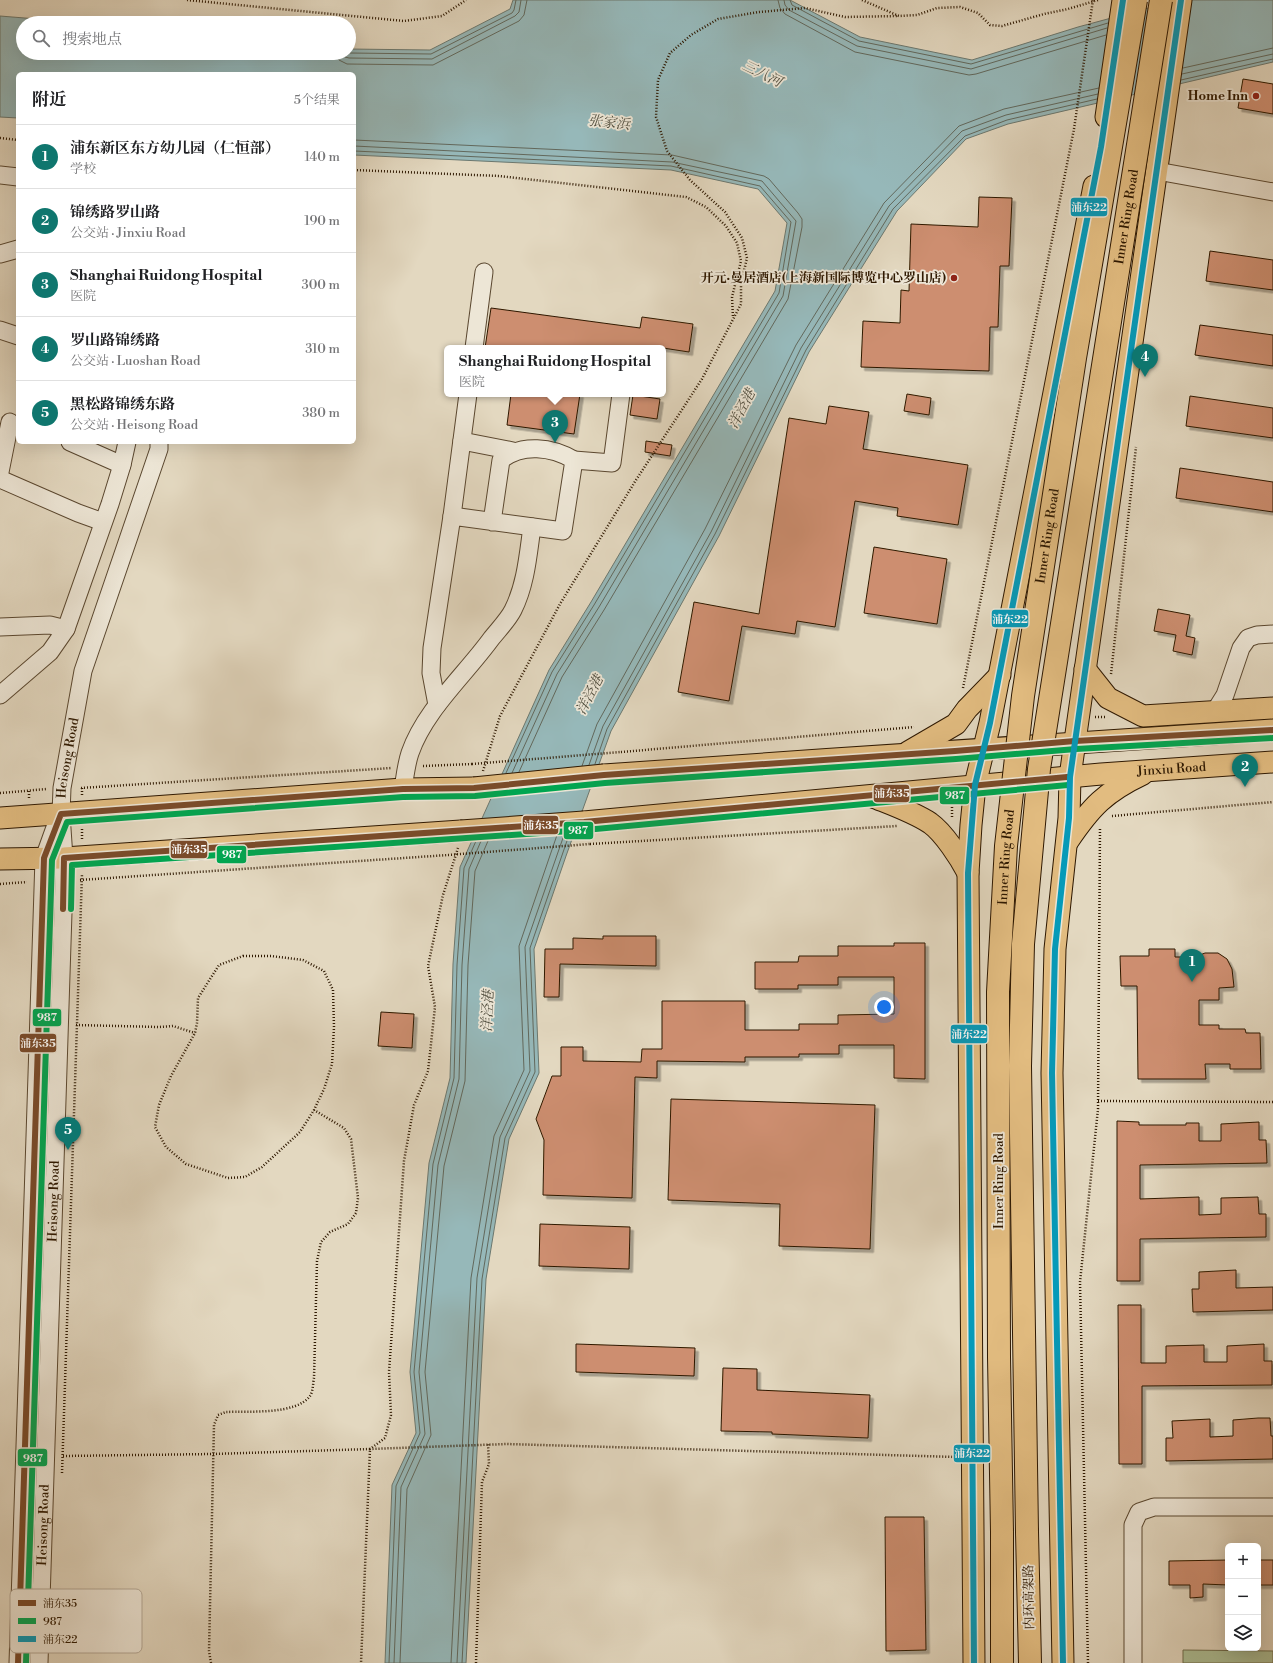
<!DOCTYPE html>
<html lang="zh">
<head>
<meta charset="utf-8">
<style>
	:root { --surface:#fff; --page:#f6f6f6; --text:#202124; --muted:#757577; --line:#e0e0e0; --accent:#0f766e }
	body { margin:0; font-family:"Libre Bodoni","Noto Serif SC",serif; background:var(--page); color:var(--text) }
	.controls { position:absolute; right:12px; bottom:12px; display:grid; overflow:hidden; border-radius:6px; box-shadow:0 4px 16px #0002 }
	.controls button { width:36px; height:36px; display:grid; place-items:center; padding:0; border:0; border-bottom:1px solid var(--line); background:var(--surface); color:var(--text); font:20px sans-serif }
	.you { position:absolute; left:884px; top:1007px; width:14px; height:14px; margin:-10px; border:3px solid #fff; border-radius:50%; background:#1a73e8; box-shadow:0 0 0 6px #1a73e833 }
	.badge { display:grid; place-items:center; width:26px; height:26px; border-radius:50%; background:var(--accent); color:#fff; font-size:13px; font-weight:700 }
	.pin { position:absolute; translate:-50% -33px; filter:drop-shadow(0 1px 2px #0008) }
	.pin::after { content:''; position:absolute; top:21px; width:14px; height:12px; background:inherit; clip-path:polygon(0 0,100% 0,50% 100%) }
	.popup { position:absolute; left:444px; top:345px; width:222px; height:52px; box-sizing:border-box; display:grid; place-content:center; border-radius:6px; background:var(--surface); filter:drop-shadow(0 1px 3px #0005); font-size:13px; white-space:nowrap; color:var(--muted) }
	.popup b { font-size:15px; color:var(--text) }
	.popup::after { content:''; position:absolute; left:50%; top:100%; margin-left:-8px; border:8px solid transparent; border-top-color:var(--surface) }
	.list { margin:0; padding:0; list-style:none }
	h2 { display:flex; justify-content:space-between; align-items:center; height:52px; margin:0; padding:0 16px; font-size:17px }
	h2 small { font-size:13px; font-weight:400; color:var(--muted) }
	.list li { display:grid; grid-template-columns:26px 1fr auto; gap:12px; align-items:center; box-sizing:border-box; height:64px; padding:0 16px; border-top:1px solid var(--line) }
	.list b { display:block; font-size:15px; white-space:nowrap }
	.list p { margin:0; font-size:13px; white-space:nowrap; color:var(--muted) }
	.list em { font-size:13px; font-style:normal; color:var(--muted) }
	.icon { flex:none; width:22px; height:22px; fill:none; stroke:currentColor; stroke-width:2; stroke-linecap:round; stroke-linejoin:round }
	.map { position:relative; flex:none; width:1273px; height:1663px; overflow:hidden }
	.search { position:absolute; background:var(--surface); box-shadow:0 4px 16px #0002; left:16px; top:16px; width:340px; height:44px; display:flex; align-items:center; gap:10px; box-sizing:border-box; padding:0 14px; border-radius:22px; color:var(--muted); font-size:15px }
	.panel { position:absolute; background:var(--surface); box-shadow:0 4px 16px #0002; left:16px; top:72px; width:340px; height:372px; border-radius:6px }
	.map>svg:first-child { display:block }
	.green { fill:#adc097; stroke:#6e6c4c }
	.water { fill:#96b8b9; stroke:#6c786f }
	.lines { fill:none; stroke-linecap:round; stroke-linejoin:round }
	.shore { stroke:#62685c; stroke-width:1 }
	.building { fill:#cd8e6f; stroke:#2e1800; filter:url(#shadow) }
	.minor-casing { stroke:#5b4830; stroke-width:19 }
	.major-casing { stroke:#2e1800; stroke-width:23 }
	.highway-casing { stroke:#2e1800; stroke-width:24 }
	.path { stroke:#2e1800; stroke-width:2.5; stroke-dasharray:1 2; stroke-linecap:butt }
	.minor { stroke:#ede6d6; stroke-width:17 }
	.major { stroke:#e2bc80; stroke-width:21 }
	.highway { stroke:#e2bc80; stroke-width:22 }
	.major-bridge-casing { stroke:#2e1800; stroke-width:23; stroke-linecap:butt }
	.highway-bridge-casing { stroke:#2e1800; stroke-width:24; stroke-linecap:butt }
	.path-bridge { stroke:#2e1800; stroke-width:2.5; stroke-dasharray:1 2; stroke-linecap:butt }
	.major-bridge { stroke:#e2bc80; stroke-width:21 }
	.highway-bridge { stroke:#e2bc80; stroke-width:22 }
	.bus-1-casing { stroke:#ede6d6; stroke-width:9 }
	.bus-2-casing { stroke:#ede6d6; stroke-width:9 }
	.bus-3-casing { stroke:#ede6d6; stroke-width:9 }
	.bus-1 { stroke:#7a4b2a; stroke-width:6 }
	.bus-2 { stroke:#00a651; stroke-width:6 }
	.bus-3 { stroke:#059ab9; stroke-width:6 }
	.poi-dot { fill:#8f2418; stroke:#ede6d6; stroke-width:1.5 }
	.labels { text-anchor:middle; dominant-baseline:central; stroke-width:3.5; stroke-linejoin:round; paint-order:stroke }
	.poi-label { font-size:13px; font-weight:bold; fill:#2e1800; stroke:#ede6d6; text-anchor:end }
	.street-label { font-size:13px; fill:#2e1800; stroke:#ede6d6 }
	.water-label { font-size:14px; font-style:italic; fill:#525041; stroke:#ede6d6 }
	.key { fill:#ede6d6; stroke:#b4a896; stroke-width:1 }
	.key-label { font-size:11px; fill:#2e1800 }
	.line-badge { stroke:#ede6d6; stroke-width:1.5 }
	.badge-label { font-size:11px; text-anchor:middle; font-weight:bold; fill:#fff }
</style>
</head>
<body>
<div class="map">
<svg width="1273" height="1663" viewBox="0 0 1273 1663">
	<defs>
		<filter id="shadow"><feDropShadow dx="3.5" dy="3.5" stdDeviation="0" flood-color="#0004"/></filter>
	</defs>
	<rect width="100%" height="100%" fill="#e3d8c0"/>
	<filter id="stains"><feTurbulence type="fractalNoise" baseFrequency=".005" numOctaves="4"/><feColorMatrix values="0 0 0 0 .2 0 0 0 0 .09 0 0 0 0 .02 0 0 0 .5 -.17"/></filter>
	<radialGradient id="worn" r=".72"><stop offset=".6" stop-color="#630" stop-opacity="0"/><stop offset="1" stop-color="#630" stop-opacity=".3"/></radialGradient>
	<path class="green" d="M1183,1650L1273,1651V1663H1183Z"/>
	<path class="water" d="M513,0H790L860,37L972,60L1078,27L1178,0H1273V62L1008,124L966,139L897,211L809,352L719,536L611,731L566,856L534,949L539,1073L509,1139L486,1279L466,1663H385L392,1485L416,1433L410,1372L429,1163L450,1078L453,964L460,867L549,670L591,602L775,291L787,223L758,189L671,170L354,155V74H18V118L0,117V16L86,23H23V53H349V49L430,50L510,9Z"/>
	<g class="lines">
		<path class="shore" d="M778,0L780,8L785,14L855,52L969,75L976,74L1106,35
			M784,0L785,5L789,10L857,46L971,69L1107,28
			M790,0L792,5L859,41L971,64L1108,23
			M335,53L339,60L347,64L433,65L519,21L524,15L527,0
			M341,53L345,57L349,58L432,59L515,16L519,12L521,0
			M349,53L431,54L512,13L514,10L516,0
			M1183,68L1273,48
			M1182,74L1273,54
			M1181,80L1273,59
			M354,140L672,155L764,176L769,179L798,213L802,219V227L788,299L604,610L562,677L519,772
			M354,146L672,162L762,181L796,221L783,296L599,607L557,674L512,773
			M354,151L671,166L760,186L791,222L779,293L594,605L552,672L506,773
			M595,764L607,729L715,534L806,350L893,209L965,136L1007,120L1097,99
			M589,765L603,726L711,532L801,348L889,206L962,131L1006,115L1098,94
			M582,766L597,724L705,529L796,345L884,203L959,126L1004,109L1099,88
			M389,1663L396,1486L420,1433L414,1372L433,1164L454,1078L457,965L464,868L476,841
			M394,1663L401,1487L425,1434L419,1372L438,1165L459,1079L462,965L469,869L481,841
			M400,1663L407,1489L431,1435L425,1372L444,1166L465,1081L468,965L475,871L488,841
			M451,1663L471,1278L494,1136L524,1070L519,946L557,835
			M457,1663L477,1278L500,1137L530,1071L525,947L564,835
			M462,1663L482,1279L505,1138L535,1072L530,948L569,835"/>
	</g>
	<path class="building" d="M1243,79L1273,84V114L1238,108Z
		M979,197L1012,198L1009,266H1000L998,327H990L989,371L861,367L863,321L900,323L901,290L909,291L911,224L978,227Z
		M1210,251L1273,260V290L1206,281Z
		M491,308L640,328L642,317L693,324L689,352L663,348H485Z
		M1200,325L1273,335V366L1195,355Z
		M511,394H580L574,434L507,425Z
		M907,394L931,398L929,415L904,411Z
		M633,395L660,399L657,419L630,415Z
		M1190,396L1273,408V438L1186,426Z
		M829,406L869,412L863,449L968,465L958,525L897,516L898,508L855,501L835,627L797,621L795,634L742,626L729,701L678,692L694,602L759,614L789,418L826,424Z
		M646,441L672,445L670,456L645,452Z
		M1180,468L1273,482V512L1176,498Z
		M874,547L947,559L937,624L864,613Z
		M1158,609L1190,615L1186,636L1195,638L1192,655L1173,651L1176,635L1154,631Z
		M603,936H656V966L560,964L559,997H544L545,949H573V938L603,939Z
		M894,943H925V1079L894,1078V1045H839V1054H799V1057H745V1062L657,1061V1078L635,1077L632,1198L543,1195L544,1140L536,1119L552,1076H561V1047H583V1061L641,1062L642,1049H662V1001H745V1030H799V1024H838V1015L894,1014V977H838V985H798V989H755V962H798L799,956H838V946H894Z
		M1149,949H1175V957H1195L1205,953H1218L1227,959L1232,969L1234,987L1219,988V1000H1199V1025H1219V1029H1245L1246,1033H1260L1261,1069H1230V1064H1205L1206,1079H1138L1137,986H1121L1120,956H1149Z
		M381,1012L414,1014L412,1048L378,1046Z
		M671,1099L875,1105L870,1249L779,1246L780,1204L668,1200Z
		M1117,1121L1139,1122V1125H1186V1123H1199V1141H1221V1124L1259,1122V1140H1266L1267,1163L1140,1165V1199L1199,1197V1215L1221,1214V1198L1258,1197L1259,1214H1266V1237L1140,1239V1281H1117Z
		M540,1224L630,1227L629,1269L539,1266Z
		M1236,1270V1288L1273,1287V1310L1193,1312L1192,1289H1199V1272Z
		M1118,1305H1141V1363H1166V1346L1204,1345V1362H1227V1346L1264,1344V1361H1272V1385L1142,1386V1464H1119Z
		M576,1344L695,1348L694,1376L576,1372Z
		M723,1368L757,1369V1390L870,1395L868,1438L772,1434V1432L721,1431Z
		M1258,1418H1270L1271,1436H1273V1459L1166,1461V1438H1173L1172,1421L1210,1419V1437L1233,1436V1420Z
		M885,1517H924L926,1650L886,1651Z
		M1228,1560V1585L1203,1584V1597L1190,1598V1585H1169V1561Z
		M1258,1560H1273V1585H1258Z"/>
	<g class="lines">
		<g class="minor-casing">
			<g id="minor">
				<path d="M1157,171L1273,192"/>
				<path d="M0,175L18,177"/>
				<path d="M0,254L18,249"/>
				<path d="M0,330L18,336"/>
				<path d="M474,348L484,272"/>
				<path d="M462,441L513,451"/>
				<path d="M70,442L122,465"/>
				<path d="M574,460L612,463L621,394"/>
				<path d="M0,472L10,422"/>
				<path d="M0,479L78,513L103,522"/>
				<path d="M452,516L468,394"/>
				<path d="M0,627L50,625L66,629"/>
				<path d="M0,695L50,652L66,629L110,504L122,465L127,442"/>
				<path d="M437,705L431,673L432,648L452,516C489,521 526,526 563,531L574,460C552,447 522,443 501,460L492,522"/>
				<path d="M1215,711L1225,695L1241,648L1248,638L1257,635L1273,634"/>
				<path d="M403,789C405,777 406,765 410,753C425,710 464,676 491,639C498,630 508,620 513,610C526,584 528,555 532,527"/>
				<path d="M18,1663L44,858L58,819"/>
				<path id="s1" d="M39,1663L64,881V858L61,814L62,788L83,671L159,449V442"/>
				<path d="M1133,1663V1525L1139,1512L1154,1507H1273"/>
			</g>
		</g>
		<g class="major-casing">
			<g id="major">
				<path d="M1106,117L1123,0"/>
				<path d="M1085,669L1108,698L1143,716L1273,708"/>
				<path d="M908,752L956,724L967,709L1000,675"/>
				<path d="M604,775C827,760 1050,743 1273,730"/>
				<path d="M873,797C893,805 913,812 930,823C944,833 960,858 968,873"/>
				<path d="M0,818L403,789L474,788"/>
				<path id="s2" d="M584,822L1101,774L1273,762"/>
				<path d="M1068,841C1091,807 1105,792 1143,774"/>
				<path d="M0,859L64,858L461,831"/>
				<path d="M974,1663L968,873L971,825L975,785L990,723L1094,186"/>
				<path d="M1063,1663L1052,1073L1055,949L1069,818L1070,777L1075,741L1181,0"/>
			</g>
		</g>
		<g class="highway-casing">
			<path id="highway" d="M1002,1532V1663
				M1027,1532L1030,1663"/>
		</g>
		<path class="path" d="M187,0L404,21L442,16L466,0
			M862,0L899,16L917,15L937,8L960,7L978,13L990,25L1002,26L1044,14L1068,9L1098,0
			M0,138L18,140
			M354,170L499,176L686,197L706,207L726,226L737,243L741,261L732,297L733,318
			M1111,674L1136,447
			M963,688L1074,129
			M1095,717H1106
			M621,752L914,727
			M423,766L472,764
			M483,771L500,716L560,604L636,480L702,379L741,304V284L747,258L742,238L725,212L690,180L667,151L656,117L658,80L670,53L691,35L718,19L759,12L805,8L845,17L899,16
			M81,788L392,768
			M82,788V795
			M29,791V798
			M0,793L47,789
			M952,804V819
			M1112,816L1273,802
			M82,839V828
			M590,844L897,826
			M458,848L443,895L428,966L435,1007L428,1071L414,1105L404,1161L389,1372L391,1415L385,1438L370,1449L507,1444L956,1457
			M80,880L448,855
			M0,884L27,882
			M243,956H271L303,960L324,971L333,990L334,1027L332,1064L324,1089L314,1110L300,1132L262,1167L245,1177L228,1178L186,1164L166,1147L155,1127L159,1105L171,1076L195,1033L197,1023L198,998L219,965Z
			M76,1025L159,1027L173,1026L195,1033
			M1098,1101L1273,1102
			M63,1456L213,1454L370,1449L361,1663
			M62,1473L82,874
			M211,1663L209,1651L214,1425L218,1415L226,1412C249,1411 296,1415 310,1396C313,1392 313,1383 314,1378L317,1261L321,1242L330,1232L348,1224L356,1213L358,1198L351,1139L344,1128L314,1110
			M476,1663L482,1482L489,1464L488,1444
			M1088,1663L1080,1282L1098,1109L1100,827"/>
		<use href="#minor" class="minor"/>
		<use href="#major" class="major"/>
		<use href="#highway" class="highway"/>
		<g class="major-bridge-casing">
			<path id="major-bridge" d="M474,788L604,775
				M461,831L584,822"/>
		</g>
		<g class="highway-bridge-casing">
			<g id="highway-bridge">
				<path id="s3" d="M1002,1532L999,1357L998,992L1006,846L1023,696L1075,358L1136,0"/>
				<path id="s4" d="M1027,1532L1020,1066L1023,944L1039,769L1161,0"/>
			</g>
		</g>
		<path class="path-bridge" d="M1074,129L1093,0
			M472,764L621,752
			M448,855L590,844"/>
		<use href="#major-bridge" class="major-bridge"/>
		<use href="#highway-bridge" class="highway-bridge"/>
		<g class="bus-1-casing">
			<path id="bus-1" d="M63,909L64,858L584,822L1067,777
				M18,1663L44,858L61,814L403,789L474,788L604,775L955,751L1075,741L1273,730"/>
		</g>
		<g class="bus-2-casing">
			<path id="bus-2" d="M71,909L72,865L585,830L1068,785
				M26,1663L52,860L67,822L403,797L475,796L605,783L956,759L1076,749L1273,738"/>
		</g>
		<g class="bus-3-casing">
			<path id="bus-3" d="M974,1663L968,873L975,785L990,723L1101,147L1123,0
				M1063,1663L1052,1073L1055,949L1069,818L1070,777L1181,0"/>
		</g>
		<use href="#bus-1" class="bus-1"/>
		<use href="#bus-2" class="bus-2"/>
		<use href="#bus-3" class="bus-3"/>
	</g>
	<g class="poi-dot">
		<circle cx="1256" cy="96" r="4"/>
		<circle cx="954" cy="278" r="4"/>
	</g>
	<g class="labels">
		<g class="poi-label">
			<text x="1248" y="96">Home Inn</text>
			<text x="946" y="278">开元·曼居酒店(上海新国际博览中心罗山店)</text>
		</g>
		<g class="street-label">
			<text stroke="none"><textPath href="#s4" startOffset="1323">Inner Ring Road</textPath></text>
			<text stroke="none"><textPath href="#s3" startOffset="999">Inner Ring Road</textPath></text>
			<text stroke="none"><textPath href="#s1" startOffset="906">Heisong Road</textPath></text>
			<text stroke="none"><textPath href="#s2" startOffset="590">Jinxiu Road</textPath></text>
			<text stroke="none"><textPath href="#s3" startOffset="675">Inner Ring Road</textPath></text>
			<text transform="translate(999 1181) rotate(-90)">Inner Ring Road</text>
			<text stroke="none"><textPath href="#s1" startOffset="462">Heisong Road</textPath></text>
			<text stroke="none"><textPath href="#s1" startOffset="138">Heisong Road</textPath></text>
			<text transform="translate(1029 1597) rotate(-91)">内环高架路</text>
		</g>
		<g class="water-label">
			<text transform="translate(762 74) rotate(26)">三八河</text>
			<text transform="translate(609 123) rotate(6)">张家浜</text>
			<text transform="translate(742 409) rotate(-62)">洋泾港</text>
			<text transform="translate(590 695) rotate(-62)">洋泾港</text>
			<text transform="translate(488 1011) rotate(-87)">洋泾港</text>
		</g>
	</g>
	<rect x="10" y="1589" width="132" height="64" rx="6" class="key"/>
	<rect x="18" y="1600" width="18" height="6" fill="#7a4b2a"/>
	<rect x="18" y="1618" width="18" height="6" fill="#00a651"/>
	<rect x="18" y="1636" width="18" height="6" fill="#059ab9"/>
	<g class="key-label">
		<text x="43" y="1607">浦东35</text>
		<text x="43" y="1625">987</text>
		<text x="43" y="1643">浦东22</text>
	</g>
	<g class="line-badge">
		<rect x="1070" y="197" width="38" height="20" rx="4" fill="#059ab9"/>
		<rect x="991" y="609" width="38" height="19" rx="4" fill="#059ab9"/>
		<rect x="873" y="784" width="37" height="19" rx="4" fill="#7a4b2a"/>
		<rect x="939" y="786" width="31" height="19" rx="4" fill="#00a651"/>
		<rect x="522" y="815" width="37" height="20" rx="4" fill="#7a4b2a"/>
		<rect x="563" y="821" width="31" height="19" rx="4" fill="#00a651"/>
		<rect x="170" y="840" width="38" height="19" rx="4" fill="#7a4b2a"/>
		<rect x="216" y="845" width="31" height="19" rx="4" fill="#00a651"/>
		<rect x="32" y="1008" width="30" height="19" rx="4" fill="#00a651"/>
		<rect x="950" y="1024" width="38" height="20" rx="4" fill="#059ab9"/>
		<rect x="19" y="1033" width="38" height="20" rx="4" fill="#7a4b2a"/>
		<rect x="953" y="1444" width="38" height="19" rx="4" fill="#059ab9"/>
		<rect x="17" y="1448" width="31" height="19" rx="4" fill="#00a651"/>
	</g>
	<g class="badge-label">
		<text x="1089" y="211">浦东22</text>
		<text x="1010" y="623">浦东22</text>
		<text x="892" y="797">浦东35</text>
		<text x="955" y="799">987</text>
		<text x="541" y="829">浦东35</text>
		<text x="578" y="834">987</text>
		<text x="189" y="853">浦东35</text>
		<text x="232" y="858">987</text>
		<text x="47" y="1021">987</text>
		<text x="969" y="1038">浦东22</text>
		<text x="38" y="1047">浦东35</text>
		<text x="972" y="1457">浦东22</text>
		<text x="33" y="1462">987</text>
	</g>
	<rect width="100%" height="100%" filter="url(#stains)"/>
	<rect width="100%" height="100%" fill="url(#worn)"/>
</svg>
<div class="controls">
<button>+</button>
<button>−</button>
<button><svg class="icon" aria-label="layers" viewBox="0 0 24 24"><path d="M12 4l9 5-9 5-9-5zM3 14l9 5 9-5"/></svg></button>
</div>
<div class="you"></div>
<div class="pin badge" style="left:1192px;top:982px">1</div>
<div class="pin badge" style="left:1245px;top:787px">2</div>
<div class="pin badge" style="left:555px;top:443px">3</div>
<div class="popup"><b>Shanghai Ruidong Hospital</b>医院</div>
<div class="pin badge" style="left:1145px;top:377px">4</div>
<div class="pin badge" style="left:68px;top:1150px">5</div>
<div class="search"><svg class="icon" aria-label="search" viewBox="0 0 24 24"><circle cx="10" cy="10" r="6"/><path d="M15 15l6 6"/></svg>搜索地点</div>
<section class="panel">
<h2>附近<small>5个结果</small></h2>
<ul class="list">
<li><span class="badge">1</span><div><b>浦东新区东方幼儿园（仁恒部）</b><p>学校</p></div><em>140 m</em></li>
<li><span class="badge">2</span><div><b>锦绣路罗山路</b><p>公交站 · Jinxiu Road</p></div><em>190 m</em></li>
<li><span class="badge">3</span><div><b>Shanghai Ruidong Hospital</b><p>医院</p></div><em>300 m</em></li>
<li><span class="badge">4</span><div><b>罗山路锦绣路</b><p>公交站 · Luoshan Road</p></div><em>310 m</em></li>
<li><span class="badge">5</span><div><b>黑松路锦绣东路</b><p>公交站 · Heisong Road</p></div><em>380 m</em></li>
</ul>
</section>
</div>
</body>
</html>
